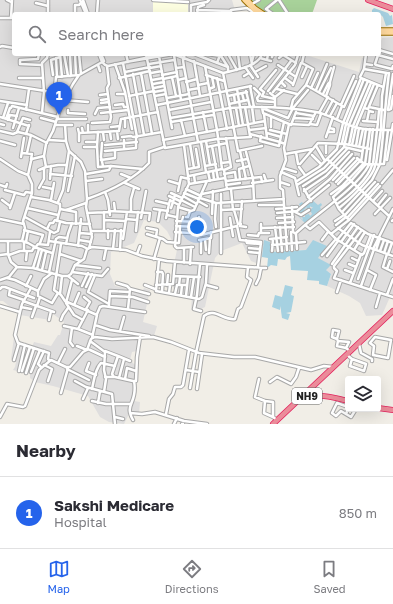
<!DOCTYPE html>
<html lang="en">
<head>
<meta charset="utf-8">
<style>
	:root { --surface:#fff; --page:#f7f7f7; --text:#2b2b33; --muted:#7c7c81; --line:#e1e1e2; --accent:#2563eb }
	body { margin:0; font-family:"Golos Text",sans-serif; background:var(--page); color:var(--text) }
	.controls { position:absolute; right:12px; bottom:12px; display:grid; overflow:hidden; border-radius:4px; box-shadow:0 4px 16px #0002 }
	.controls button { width:36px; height:36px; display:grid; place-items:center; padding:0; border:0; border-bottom:1px solid var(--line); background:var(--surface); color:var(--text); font:20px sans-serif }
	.you { position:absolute; left:197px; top:227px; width:14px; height:14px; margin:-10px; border:3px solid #fff; border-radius:50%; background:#1a73e8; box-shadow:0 0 0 6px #1a73e833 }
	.badge { display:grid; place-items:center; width:26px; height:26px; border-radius:50%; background:var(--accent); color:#fff; font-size:13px; font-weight:700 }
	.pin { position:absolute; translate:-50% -33px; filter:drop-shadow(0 1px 2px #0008) }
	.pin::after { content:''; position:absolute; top:21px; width:14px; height:12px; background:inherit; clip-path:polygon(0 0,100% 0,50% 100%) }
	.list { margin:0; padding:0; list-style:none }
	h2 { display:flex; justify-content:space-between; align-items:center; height:52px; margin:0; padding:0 16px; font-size:17px }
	h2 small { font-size:13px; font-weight:400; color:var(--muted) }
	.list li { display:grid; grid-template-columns:26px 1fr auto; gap:12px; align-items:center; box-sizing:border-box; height:72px; padding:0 16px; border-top:1px solid var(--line) }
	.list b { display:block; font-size:15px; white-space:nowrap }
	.list p { margin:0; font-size:13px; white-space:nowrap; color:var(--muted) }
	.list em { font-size:13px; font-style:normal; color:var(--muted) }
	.icon { flex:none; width:22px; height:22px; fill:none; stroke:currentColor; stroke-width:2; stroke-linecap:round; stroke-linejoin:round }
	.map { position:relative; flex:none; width:393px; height:424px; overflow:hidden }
	.search { position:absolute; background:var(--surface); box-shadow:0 4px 16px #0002; left:12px; right:12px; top:12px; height:44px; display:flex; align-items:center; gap:10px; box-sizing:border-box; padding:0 14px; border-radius:4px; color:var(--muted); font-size:15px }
	.sheet { height:124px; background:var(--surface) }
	nav { display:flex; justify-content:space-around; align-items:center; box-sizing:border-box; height:56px; border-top:1px solid var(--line); background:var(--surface); font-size:11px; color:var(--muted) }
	nav a { display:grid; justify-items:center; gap:2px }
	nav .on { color:var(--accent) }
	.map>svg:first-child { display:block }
	.residential { fill:#dfdede }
	.education { fill:#feffe2 }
	.forest { fill:#a8d29a }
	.water { fill:#a6d1e1 }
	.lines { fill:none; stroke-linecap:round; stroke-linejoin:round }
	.minor-casing { stroke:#a8a8a8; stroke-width:4.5 }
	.major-casing { stroke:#9d6f00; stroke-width:5.5 }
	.highway-casing { stroke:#e3205c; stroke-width:6 }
	.minor { stroke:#fff; stroke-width:2.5 }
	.major { stroke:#ffd99e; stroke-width:3.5 }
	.highway { stroke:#eb8c9a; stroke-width:4.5 }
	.labels { text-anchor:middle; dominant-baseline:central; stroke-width:3; stroke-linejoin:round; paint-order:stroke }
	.shield { fill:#fff; stroke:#646464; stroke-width:1 }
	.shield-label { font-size:10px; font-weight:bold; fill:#212121 }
</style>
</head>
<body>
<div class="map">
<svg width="393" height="424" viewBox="0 0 393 424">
	<rect width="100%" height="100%" fill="#f1eee7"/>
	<path class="residential" d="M0,0H232L236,14H14V54H303L359,72L362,58L379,54V47L382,38L393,37V296L390,297L382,315L366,316L360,303L349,296L327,286L331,274L326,270L318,258L306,250L275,249L268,251L256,263L251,261L242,243L221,251L215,258L205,307L197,311L191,310L192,296L177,294L174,290L171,277L177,250L167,231L158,222L144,220L134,243L111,252L110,274L115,286L142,292L144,288L150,290L143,322L157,326L154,336L140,337L137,351L132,352L130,360L136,366V393L134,401L140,402L139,414H129L124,424L109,422L100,417L88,396L53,386L35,382L30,378V374L13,370L15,367L16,362L11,359L14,337H17V343L32,347L34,342L51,346L58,335H60L64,322L53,314L50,320L20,315L3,301H0Z"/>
	<path class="education" d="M153,0L188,3V14H153Z"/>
	<path class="forest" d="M241,0H317L312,14H253Z"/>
	<path class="water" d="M374,8L388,13L390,16L392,15L393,24L386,26L383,17L381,15L379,19V14H369L372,13V10Z
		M312,200L318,205L321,203L322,205L320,207L321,209L307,221V222L306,224L297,215L303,220L302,217H305V215L309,214L310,216L312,214L310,210L313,207H311L310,206V209L307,210L306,209L307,208L305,206L306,208L304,210L305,213L301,215L298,213L302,207L297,210V207L300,206L299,204L302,202L305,206Z
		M264,240L270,242V252L306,250L313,240L327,246L318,258L331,265L326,270L331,274L327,286L319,284V281L307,280L308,271L291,270L290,256L287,257L285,260L278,259L277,266L271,265L267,268L268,258L262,257Z
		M285,285L293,287L291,295L294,296L291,312L286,313L290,314L288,320L282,318L281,311L286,312L281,311V306L280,310L272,307L275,295L282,297Z"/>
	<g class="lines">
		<g class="minor-casing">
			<path id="minor" d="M7,0L11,2
				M48,0V14
				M80,0L86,14
				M83,0L88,14
				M153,0L188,2
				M279,0L288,14
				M36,3L48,6
				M252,4L259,0
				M197,10L231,11
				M75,14V5H79L82,2
				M97,14L98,0
				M191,14V5L207,2L209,0
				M197,14L198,7L204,5
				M231,14V10L247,8L253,12
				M273,14L266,9L277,0
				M0,18H14
				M11,18L12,0
				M0,47L2,46L14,48
				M379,50L393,54
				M39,54L38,59L20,60V64L42,65
				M60,54L62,77
				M64,54L68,76
				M70,54L71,76
				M75,54L76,75
				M79,54L81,74
				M99,54C101,59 102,65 108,66L164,54
				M101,54L104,61
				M126,54L128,62
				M146,54L165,148L217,139L251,137
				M185,54L183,60L184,67L198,142
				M194,54L228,67
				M207,54L221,56L228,67V72
				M228,54L237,70
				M238,54L240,69
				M250,54L252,64
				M174,55L181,100
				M283,55L296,63
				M159,56L172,128
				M272,57L273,54
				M56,58L57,77
				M260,58L267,60L268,54
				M279,58L284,54
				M393,59L378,55L375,64L376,65L392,69L393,66
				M267,60L271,61
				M194,61L200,96
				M252,61L254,54
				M126,62L173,54L223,73L230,108C259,106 287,107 316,112C332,115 344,125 359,128C370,131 382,129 393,130
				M123,63L137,137
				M217,63L220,55
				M115,64L125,92L132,129
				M149,64L174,60
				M365,64L372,65
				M98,65L100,71
				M250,65L258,77
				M278,65L296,77
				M205,66L217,130L222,169L224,170L227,189
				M245,67L253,78
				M150,68L161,66
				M176,68L184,67
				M364,69L387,73
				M125,72L150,67
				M255,72L266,66
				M141,73L152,134
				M151,73L162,71
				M223,73C235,70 258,67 262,54
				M133,74L144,135
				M53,75L51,60L60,57
				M162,75L177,72
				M206,75L224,81
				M244,76L249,73
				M172,77L176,96
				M302,77L307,66
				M360,77L364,69L366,54
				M19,78H43
				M119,78L150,71
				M217,78L227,129
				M285,78L293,84
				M163,79L177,76
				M152,80L163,78
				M178,80L186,78
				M186,82L197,79
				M281,82L285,86
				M0,84L52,92L51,99L88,102
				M153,84L164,82
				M198,85L208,83
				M293,85L301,63
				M306,85L344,107L356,81
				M250,86L254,107
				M55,87L56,77L79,75
				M154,88L164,86
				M254,88L260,94L257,98L258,101L275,102
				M311,88L318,73
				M209,89L214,87L212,77
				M237,89L243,125
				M277,89L297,94
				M188,90L199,88
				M316,90L327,64
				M246,91L250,107
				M268,91L291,61
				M154,92L165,90
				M273,92L295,65L298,55
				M319,92L331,68
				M242,93L244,101
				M270,93L275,97
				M117,94H125
				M323,94L328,84L330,82L334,67
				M100,95L107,94
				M234,95L235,103
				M129,96L154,91
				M155,96L166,94
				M228,96L247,92
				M262,96L264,92L260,89L276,70
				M262,96L275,99
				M326,96L330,85V82
				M167,98L189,94
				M57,99L59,89
				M101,100L108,99
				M0,101L27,105
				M101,103L109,102
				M229,104L248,100
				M115,105L123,104L124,107H127
				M157,105L251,86
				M341,105L354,76
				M245,107L250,136
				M252,107L254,123
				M262,107L263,113L289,124L284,148L286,160L280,176V188L283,190L287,250
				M275,107V97L284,90
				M369,107L384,110
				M230,108L238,151L262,146
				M236,108L239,126
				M262,108L288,118L293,108L308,90
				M291,108L293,100L306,85L313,69L302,63L304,54
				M364,108L368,109L378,85
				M26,110L29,89
				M68,110V113L85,114
				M169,110L211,102
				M388,110L393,74
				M389,110L391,109L393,96
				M203,112L207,132
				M42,113L44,92L42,63L47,58L48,54
				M101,113L128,110
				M296,113L314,116
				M319,113L328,97
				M95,114L98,108L110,107
				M264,114L267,138
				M325,115L333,100
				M330,116L337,103
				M0,117L29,126
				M271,117V127
				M3,118L8,103
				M41,118L56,122
				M170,118L230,108
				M294,118L313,119
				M6,119L10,108H11L12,106L58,117
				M57,119H86
				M337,119L342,106
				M8,120L10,115L17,116
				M181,120L185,136
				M363,121L378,122L373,164
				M367,121L369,111L373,112
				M171,122L213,115
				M378,122L379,110
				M92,123L110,122L111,117L107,88L109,84L107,66
				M0,124L4,125
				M289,124L309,125L316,112
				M310,124L317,125L321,114
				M55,125H72
				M65,125L66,141
				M88,125V132
				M291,125L296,112
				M111,127L120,126
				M125,127V118
				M13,128L19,108
				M82,128L83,133
				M78,129L79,133L119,131L121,119L158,112
				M249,130L266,128
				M270,130L287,134
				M0,131L13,134L18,132L31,135L47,143
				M117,131L118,139
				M17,132L23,118L30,120
				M98,132L97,146L98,167L111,166L143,169
				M103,132L104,140
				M110,132L111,139
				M328,132H334V129L329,128
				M267,133L281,137
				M26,134L29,125
				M250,134L280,142L285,144
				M261,136L260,141L279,146L284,122
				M122,137L131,136L133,137L162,132
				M326,137L333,117
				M49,140L66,141L69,151L81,162L85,171L87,199L86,207L92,237L89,248
				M124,140V149
				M163,140L265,121
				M0,141L15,145
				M79,141V133
				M206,141L210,165
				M86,142H97
				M201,142L206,172
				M102,143L101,157L103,166
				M342,143L346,124L364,79
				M190,144L194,168
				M105,145L137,142
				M184,145L189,184L178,207L175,246L177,248L193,247
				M349,145L353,126L371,83
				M352,145L356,127L374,84
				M212,146L218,179
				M316,146L325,161
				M356,146L359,128
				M84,147H97
				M207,147L227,143
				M344,147L361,151
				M359,147L363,129
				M105,151L136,148V137
				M240,151L246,179
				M246,152L253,179L254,200
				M296,152L298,164
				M22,153L32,154L31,159
				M27,153L31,135
				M326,153V144
				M285,154L313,149
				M312,155L321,164
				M21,157L24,138
				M0,159L18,171L28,175
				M327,159L389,216
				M101,160L115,158V150
				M387,160L393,124
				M237,161L247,159
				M361,162L366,129
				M221,163L230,162
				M300,164L318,143L345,144L371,149
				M365,164L370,129
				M376,164L379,165L380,163C384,133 385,103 389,73
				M376,164L381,129L382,96L386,73
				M380,164H384L388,130
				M369,165L373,129
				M205,166L216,164
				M46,167L58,165H67
				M299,167L305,175
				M283,168L296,172
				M188,169L199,167L196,149
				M39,170L46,167L44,156
				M224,170L231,167L226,138
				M213,171L214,180
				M208,172L210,181
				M281,172L295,178L299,195
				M50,174L72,176
				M86,174L109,170L111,166
				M121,174L131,178
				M224,174L235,172L236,180
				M194,175L195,183
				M264,175L266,181
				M189,176L222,169
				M50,179L51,166
				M240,179L239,169L249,166
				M333,180L354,158
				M86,181L102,179
				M169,181L179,184
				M226,181L261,177L262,182
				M297,181L319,167L337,149L343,123L361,78L383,87
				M280,182L289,185
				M336,182L358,159
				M125,183L139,189
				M252,183L273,180
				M382,183L393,170
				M189,184L225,178
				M338,184L360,161
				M0,185L6,187L7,184
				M226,185L240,183
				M297,185L324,168L344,147L349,125L368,81
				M303,186L326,171L348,148
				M43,187L53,189
				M39,188L44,179V169
				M186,189L201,196
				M231,189L233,210
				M304,189L311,201
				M5,190L24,195L26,192L32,193
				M68,191L75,156
				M178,191L181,177L189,179
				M304,191L326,176L349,152
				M105,192L108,200L110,215
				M171,193L182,198
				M184,193L199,199
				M202,194L227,189L253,186
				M221,194V253
				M331,194L342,186L363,164
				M169,196L180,201
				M183,196L197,204
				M31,197L49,200L60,204V209L76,212V224
				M308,197L330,179L352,154
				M200,198L216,203L215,219L216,227
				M87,199C110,191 132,181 149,163V152L164,147
				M2,200L10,206
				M51,200L54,183
				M181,200L195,207
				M156,201L169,204L170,200L173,202L175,195
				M198,201L207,206
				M373,201L382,191
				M58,202L63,190L69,151
				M114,203L115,211
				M216,203L284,199
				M337,204C348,197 369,178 372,165
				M259,205H284
				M378,205L386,195
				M178,207L191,211L194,210L207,181
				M292,207L293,232L296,234L297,249
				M10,208L15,193
				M27,208L58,215
				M171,208L173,202L179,205
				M339,208C348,201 376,175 375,164C365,164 366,166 357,158
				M154,209L168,211
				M276,209L297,207
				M66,210L86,203
				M221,210L242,209
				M234,210L238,224H241
				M109,211L150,213L149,220
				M131,212V199L134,188
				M295,212L301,215L309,210
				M342,212L372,180L380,164
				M87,213L109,212
				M277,213L297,211L329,185
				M212,214L213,191
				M375,214L390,198
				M167,215L176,217
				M345,215L375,182
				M25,217L54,233L58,231L60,222
				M186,217H188L190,211
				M141,218L146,191
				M166,218L169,204
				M230,218L233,236
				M277,218L293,217
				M347,218L378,184
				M0,219L24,224
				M126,219L137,220
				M104,220L125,221
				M349,220L339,209L333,197L351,181L366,164
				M57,221L60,209
				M158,221L160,210
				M176,221L198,222
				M182,221L183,217
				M335,221L344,215
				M392,221L393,220
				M279,223L294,222
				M305,225C324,209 358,186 369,165
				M336,225L346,217
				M176,226L198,227
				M240,226L242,201
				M240,226L246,227
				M275,227L278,251
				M280,227L282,251
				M147,228L157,230L156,237
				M198,228L199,217
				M261,228L294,227
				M338,228L362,245L393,256
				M47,229L50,223H53L55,220L66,223L90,224
				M24,230L43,235L40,243
				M104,230V212
				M362,230L334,266V268L337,271L334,278L393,297
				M91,231H124
				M136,231L138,212
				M175,232L190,233
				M291,232L292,250
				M80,233L92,234
				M261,233V224
				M296,233L305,225L310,229L319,222L336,239L362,255L364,253L371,235
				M147,234L163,239L167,242L179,243L180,227
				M331,234L349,220L380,186
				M201,235L237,226L240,240L261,242L258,267
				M248,235L258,236L259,233H269
				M108,238V230
				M123,239L127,212
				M205,239L206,250
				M270,239L287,237
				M79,240L91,242
				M199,240L211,238V232
				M201,240V253
				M246,240L247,243L261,244
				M322,240L328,232
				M337,240L351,223L368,234L393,243
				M0,241H22L25,228L23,221L32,193V184L28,175L31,161L32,159L44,156L46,144L53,131L61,106L73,84L79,75L104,61
				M22,241L28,243L37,248L52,253
				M49,241L82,246L88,249
				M24,242V251
				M26,242L28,231
				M341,242L354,224
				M61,244L54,290L61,295L65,301L97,315L92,338
				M66,244C67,237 69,230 72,223
				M272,245L305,242
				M78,246L81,219
				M35,248L38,244L48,245L50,232
				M249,248L260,249
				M113,249L115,230
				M373,249L393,209
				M120,250L121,230
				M354,250L365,232
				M376,250L380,238
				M272,251L273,239
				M380,251L384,240
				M249,252L259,253
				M209,253L210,238
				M384,253L388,241
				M8,254V241
				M60,254L81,261
				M137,254L140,246
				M387,254L383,267L393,272
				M388,254L392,243
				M0,255L8,254L11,262L17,267L33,268L62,276H68L71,274L75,265L84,259L87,249L92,247L126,250L142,256L167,261L248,267L247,277L251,280L241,307L238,309L235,319C224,321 214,307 204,316L196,353L190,388
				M9,255L20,251H32L34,247
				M322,255L336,239
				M327,256L338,241
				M352,258L358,261
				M104,259L106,249
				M154,259L160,238
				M26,260L27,251
				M159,260L156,291L199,299L202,297L206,283L207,265
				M184,263V248
				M190,264L191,247
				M200,264L197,295L194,309L201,311
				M332,264L358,227
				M349,264L356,267
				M75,265L100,268
				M249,267L266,268
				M33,268L39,249
				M37,269L42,250
				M387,269L390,261
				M42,270L46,252
				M345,270L353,273
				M367,270L376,275L370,290
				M49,272L56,239L59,237L67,238
				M72,272L102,276L108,269
				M157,272H162L163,274L162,292
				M95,275L88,292L109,304
				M68,276L78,284
				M174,276L200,277
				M7,278L15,280L38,291L44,279L52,273
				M358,279L374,235
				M0,280L9,277L17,267
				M72,280L66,303L74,315L83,320
				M117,283L127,286L130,289
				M350,283L361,254
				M256,284L259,278L261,268
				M145,285L155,289
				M156,285L173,284L175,262
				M167,285L168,275
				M179,285L180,277
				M206,285L217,288
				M26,286L31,276
				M82,286L88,273
				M361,286L374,249
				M86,287L92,274
				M31,288L22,304L20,312L15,335L18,343L49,353L48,359L50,361
				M0,289L2,287H5L34,298
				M10,289L9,295L24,300
				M38,291V296L52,303L58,293
				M337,292L341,280
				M169,293L170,285
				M60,294L62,276
				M175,294L177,285H187
				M181,295L182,285
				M387,295L393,279
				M110,296L133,297L148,302
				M186,296L188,277
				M84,297L90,302L86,309
				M191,297L194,277
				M23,301L54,312
				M74,305L79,293
				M109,305L110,291L129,292
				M0,306L20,312
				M37,306L40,297
				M21,307L31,309
				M376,307L380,293
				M128,309L130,289L149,294
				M97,314L100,307L103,306L145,312
				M32,317L36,306
				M49,320L51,311
				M61,320L63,315L68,308
				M95,325L110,330L149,336
				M64,326L78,329L88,310
				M72,328L70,342L73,346
				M78,329L93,335
				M120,331L124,317
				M375,337L391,340L388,358L373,355L374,346L370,343Z
				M337,339L332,337L333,330L339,331L337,339L338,341
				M90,341L105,352L104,370L106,379L104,392
				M359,344L361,353L372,359V361
				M77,346L87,350
				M346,348L349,342L338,341L337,346L346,348L350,351
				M88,349L105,357
				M105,351L118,356L112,374L114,377
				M347,355L352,359L366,364L364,371L350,366L352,359
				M118,356L130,361
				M14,360L19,343
				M58,363L65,349
				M89,363L86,371L96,375
				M44,365L52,369L48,381
				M41,367L38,364L44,351
				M67,369L89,380
				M186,370L199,372
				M19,371L25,345
				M22,371L30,347
				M31,372L40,350
				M26,373L34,348
				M105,377H115L133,381H136L137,357L140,337
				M119,378L124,359
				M125,379L127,368L136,371
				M259,379L255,397L265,401L273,402V417
				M75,381L86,387L112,394L115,424
				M270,382L277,377L291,384L296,377L299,368
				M92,389C94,380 95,369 101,363L115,366
				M197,389L202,354
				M61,393L68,368
				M83,399L88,388
				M92,401L106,404H130
				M265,401L264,413L273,417L277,420
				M98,403L100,391
				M348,407L337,403L332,413L336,416L341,411L346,414L348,409
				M130,413L142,414L155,412L184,421L207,424
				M166,414L169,399L173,394L175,387H181L183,385L189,350
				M346,414L351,417L356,409
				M0,417L7,404L23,407L25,406L39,370L51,360L66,367H70L83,352L87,350L91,339L95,337L112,339L153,337L171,342L199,353L234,357H255L311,370L324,366L333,367
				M115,417L123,419
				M133,420C126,407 132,406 134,395C135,390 135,386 134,381
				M174,424L177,418
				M182,424H183"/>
		</g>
		<g class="major-casing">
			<path id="major" d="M244,0L258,14
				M248,0L255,8L264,14
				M379,30H393
				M379,33H393"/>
		</g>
		<g class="highway-casing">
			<path id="highway" d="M368,0L393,9
				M303,399C314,392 336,398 348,401
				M378,408L393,410
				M273,424L393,311"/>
		</g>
		<use href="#minor" class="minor"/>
		<use href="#major" class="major"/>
		<use href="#highway" class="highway"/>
	</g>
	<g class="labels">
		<rect class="shield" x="292" y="388" width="30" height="16" rx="3"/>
		<g class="shield-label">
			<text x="307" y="396">NH9</text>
		</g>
	</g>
</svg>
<div class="controls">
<button><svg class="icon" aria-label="layers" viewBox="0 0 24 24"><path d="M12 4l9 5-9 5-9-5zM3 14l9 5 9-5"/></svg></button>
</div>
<div class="you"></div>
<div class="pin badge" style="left:59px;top:115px">1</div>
<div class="search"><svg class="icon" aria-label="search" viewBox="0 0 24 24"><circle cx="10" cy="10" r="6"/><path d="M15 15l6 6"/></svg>Search here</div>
</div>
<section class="sheet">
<h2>Nearby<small></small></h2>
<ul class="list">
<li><span class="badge">1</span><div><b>Sakshi Medicare</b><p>Hospital</p></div><em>850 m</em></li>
</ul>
</section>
<nav>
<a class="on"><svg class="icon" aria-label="map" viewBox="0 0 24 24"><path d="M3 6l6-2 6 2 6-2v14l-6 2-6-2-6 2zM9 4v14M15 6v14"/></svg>Map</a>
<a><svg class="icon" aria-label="directions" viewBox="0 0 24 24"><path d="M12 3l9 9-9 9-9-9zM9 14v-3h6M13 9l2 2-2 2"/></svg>Directions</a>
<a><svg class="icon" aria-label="saved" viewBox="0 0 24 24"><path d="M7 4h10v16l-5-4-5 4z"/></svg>Saved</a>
</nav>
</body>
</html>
